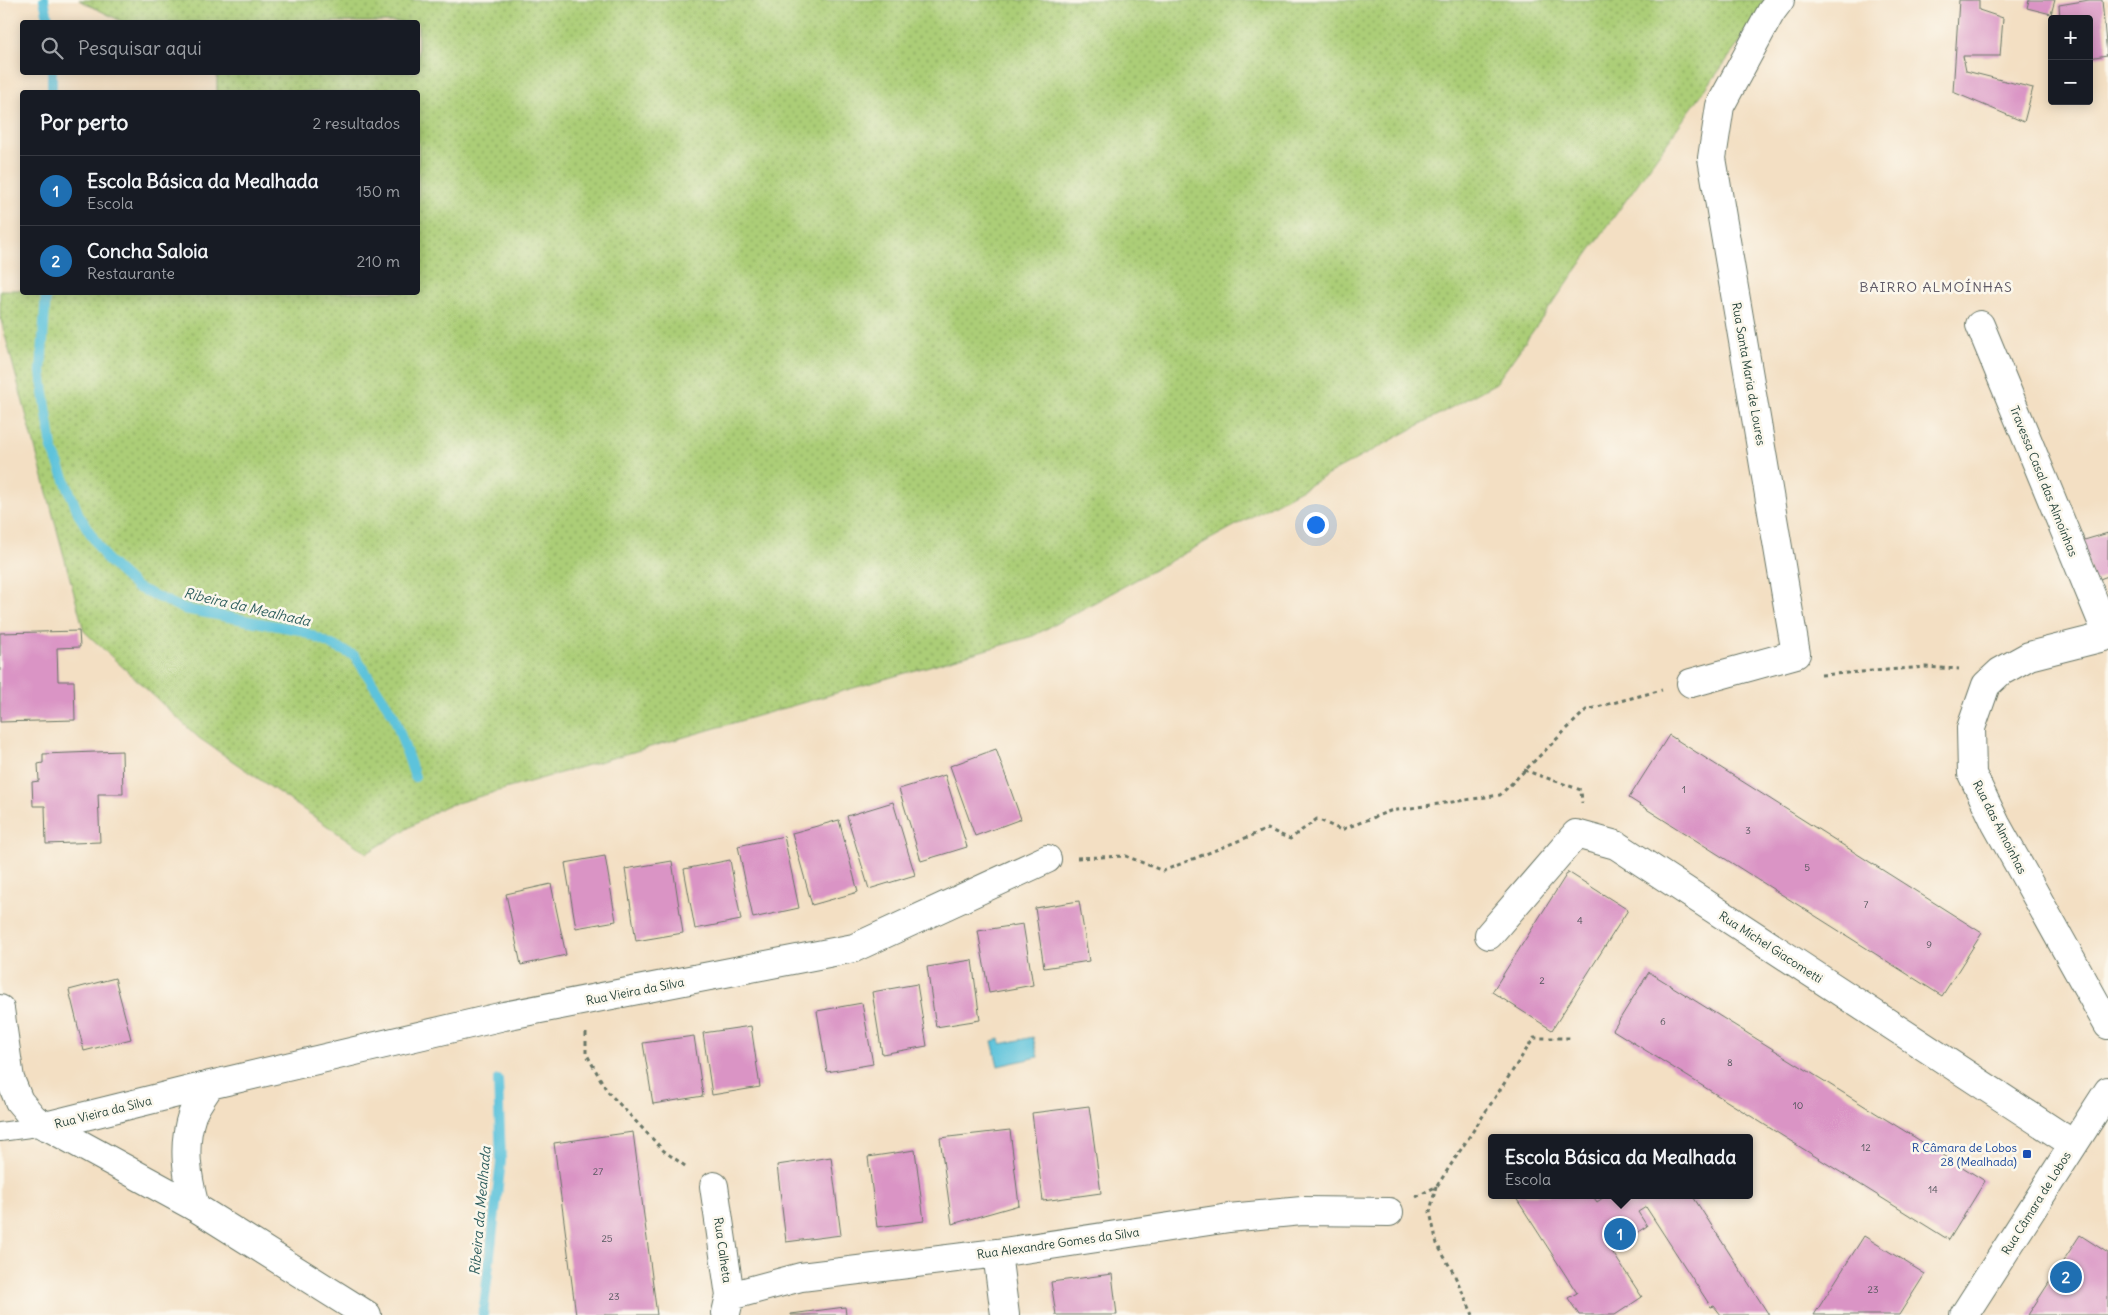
<!DOCTYPE html>
<html lang="pt">
<head>
<meta charset="utf-8">
<style>
	:root { --surface:#171b24; --page:#242831; --text:#f1f3f6; --muted:#9ea1a6; --line:#363941; --accent:#1f6fb2 }
	body { margin:0; font-family:Delius,sans-serif; background:var(--page); color:var(--text) }
	.controls { position:absolute; right:15px; top:15px; display:grid; overflow:hidden; border-radius:5px; box-shadow:0 2px 12px #0003 }
	.controls button { width:45px; height:45px; display:grid; place-items:center; padding:0; border:0; border-bottom:1px solid var(--line); background:var(--surface); color:var(--text); font:25px sans-serif }
	.you { position:absolute; left:1315px; top:524px; width:18px; height:18px; margin:-12px; border:4px solid #fff; border-radius:50%; background:#1a73e8; box-shadow:0 0 0 8px #1a73e833 }
	.badge { display:grid; place-items:center; width:32px; height:32px; border-radius:50%; background:var(--accent); color:#fff; font-size:16px; font-weight:700 }
	.pin { position:absolute; translate:-50% -50%; border:2px solid #fff; box-shadow:0 1px 5px #0006 }
	.popup { position:absolute; left:1488px; top:1134px; width:265px; height:65px; box-sizing:border-box; display:grid; place-content:center; border-radius:5px; background:var(--surface); filter:drop-shadow(0 1px 4px #0005); font-size:16px; white-space:nowrap; color:var(--muted) }
	.popup b { font-size:19px; color:var(--text) }
	.popup::after { content:''; position:absolute; left:50%; top:100%; margin-left:-10px; border:10px solid transparent; border-top-color:var(--surface) }
	.list { margin:0; padding:0; list-style:none }
	h2 { display:flex; justify-content:space-between; align-items:center; height:65px; margin:0; padding:0 20px; font-size:21px }
	h2 small { font-size:16px; font-weight:400; color:var(--muted) }
	.list li { display:grid; grid-template-columns:32px 1fr auto; gap:15px; align-items:center; box-sizing:border-box; height:70px; padding:0 20px; border-top:1px solid var(--line) }
	.list b { display:block; font-size:19px; white-space:nowrap }
	.list p { margin:0; font-size:16px; white-space:nowrap; color:var(--muted) }
	.list em { font-size:16px; font-style:normal; color:var(--muted) }
	.icon { flex:none; width:28px; height:28px; fill:none; stroke:currentColor; stroke-width:2; stroke-linecap:round; stroke-linejoin:round }
	.map { position:relative; flex:none; width:2108px; height:1315px; overflow:hidden }
	.search { position:absolute; background:var(--surface); box-shadow:0 2px 12px #0003; left:20px; top:20px; width:400px; height:55px; display:flex; align-items:center; gap:12px; box-sizing:border-box; padding:0 18px; border-radius:5px; color:var(--muted); font-size:19px }
	.panel { position:absolute; background:var(--surface); box-shadow:0 2px 12px #0003; left:20px; top:90px; width:400px; height:205px; border-radius:5px }
	.map>svg:first-child { display:block }
	.grass { fill:url(#grass-dots); stroke:#668656 }
	.water { fill:#5dc3db; stroke:#3e8088 }
	.lines { fill:none; stroke-linecap:round; stroke-linejoin:round }
	.stream { stroke:#5dc3db; stroke-width:10 }
	.building { fill:#da94c5 }
	.service-casing { stroke:#697666; stroke-width:20 }
	.minor-casing { stroke:#697666; stroke-width:30 }
	.tertiary-casing { stroke:#697666; stroke-width:30 }
	.path { stroke:#697666; stroke-width:3; stroke-dasharray:4 4; stroke-linecap:butt }
	.service { stroke:#fff; stroke-width:18 }
	.minor { stroke:#fff; stroke-width:28 }
	.tertiary { stroke:#fff; stroke-width:28 }
	.transit-dot { fill:#1a4fb4; stroke:#fbf7ec; stroke-width:2 }
	.labels { text-anchor:middle; dominant-baseline:central; stroke-width:5; stroke-linejoin:round; paint-order:stroke }
	.number-label { font-size:10px; fill:#4e5358 }
	.street-label { font-size:12px; fill:#1f3d34; stroke:#fbf7ec }
	.transit-label { font-size:12px; fill:#164399; stroke:#fbf7ec; text-anchor:end }
	.neighbourhood-label { font-size:14px; letter-spacing:1px; fill:#605b67; stroke:#fbf7ec }
	.water-label { font-size:14px; font-style:italic; fill:#2e5e5e; stroke:#fbf7ec }
</style>
</head>
<body>
<div class="map">
<svg width="2108" height="1315" viewBox="0 0 2108 1315">
	<defs>
		<pattern id="grass-dots" width="8" height="8" patternUnits="userSpaceOnUse" patternTransform="scale(1.25)"><rect width="8" height="8" fill="#acce77"/><path d="M2 2h.1M6 6h.1" fill="none" stroke="#8ba862" stroke-width="1.8" stroke-linecap="round"/></pattern>
	</defs>
	<rect width="100%" height="100%" fill="#fbf7ec"/>
	<filter id="ink" filterUnits="userSpaceOnUse"><feTurbulence type="fractalNoise" baseFrequency=".02" numOctaves="2"/><feDisplacementMap in="SourceGraphic" scale="10" xChannelSelector="R" yChannelSelector="G"/><feConvolveMatrix kernelMatrix="1 2 1 2 8 2 1 2 1" color-interpolation-filters="sRGB"/></filter>
	<filter id="wash" filterUnits="userSpaceOnUse"><feTurbulence type="fractalNoise" baseFrequency=".0096" numOctaves="4" result="noise"/><feDisplacementMap in="SourceGraphic" scale="20" xChannelSelector="R" yChannelSelector="G"/><feGaussianBlur stdDeviation="1.12" result="paint"/><feColorMatrix in="noise" values="0 0 0 0 0 0 0 0 0 0 0 0 0 0 0 0 0 1.4 0 .05"/><feComposite in="paint" operator="in"/></filter>
	<g filter="url(#wash)">
		<rect width="100%" height="100%" fill="#f3dfc3"/>
		<path class="grass" d="M79,0H1771L1690,110L1496,383L1033,636L443,807L367,853L199,738L84,631L0,316V290H22V292H418V92H217V73L418,72V22H123Z"/>
		<path class="water" d="M1033,1037L1038,1057L998,1066L992,1041L1000,1039L1001,1044Z"/>
		<g class="lines">
			<path class="stream" d="M44,0L49,22
				M52,92V72
				M46,292L41,372L52,448L79,515L107,560L136,587L184,609L300,630L355,656L394,716L415,777
				M483,1315L501,1161L498,1080"/>
		</g>
		<g id="blocks">
			<path class="building" d="M1959,0H1979V10L2003,18L2000,56H1963L1966,71L2033,88L2024,122L1953,92Z
				M2029,0H2055L2051,14L2027,8Z
				M2089,0H2102L2107,55L2089,58V19H2060L2059,5Z
				M2108,533V576L2094,581L2081,541Z
				M79,631L80,647L57,648L58,681H74L75,720L0,722V633Z
				M1669,735L1982,933L1942,996L1629,798Z
				M996,749L1021,819L975,836L950,766Z
				M122,751L123,794H98L100,842L46,844L45,806H33L32,782L39,781L38,764L43,763V754Z
				M945,775L967,847L921,861L899,789Z
				M893,802L915,875L869,889L847,816Z
				M839,820L858,892L812,905L792,833Z
				M784,836L799,908L753,918L738,846Z
				M605,856L616,921L576,928L565,863Z
				M730,860L741,920L695,929L684,869Z
				M672,861L683,933L636,941L625,869Z
				M1568,872L1628,910L1552,1030L1492,992Z
				M551,884L566,955L521,965L506,894Z
				M1079,901L1089,961L1044,968L1035,908Z
				M1023,924L1033,985L989,993L978,931Z
				M972,960L980,1020L936,1027L927,967Z
				M1649,972L1985,1181L1949,1240L1613,1030Z
				M115,978L131,1039L84,1051L69,990Z
				M917,984L927,1046L882,1054L872,992Z
				M862,1003L873,1064L827,1072L817,1011Z
				M751,1026L760,1087L712,1095L703,1033Z
				M694,1036L703,1096L653,1104L643,1043Z
				M1089,1106L1101,1193L1043,1201L1032,1113Z
				M1010,1130L1019,1205L952,1224L940,1138Z
				M633,1132L657,1315H576L554,1143Z
				M915,1150L924,1221L877,1227L868,1157Z
				M831,1157L841,1235L786,1242L777,1165Z
				M1520,1195H1592L1597,1202L1607,1195H1692L1769,1315H1721L1714,1306L1711,1307L1646,1207L1638,1212L1647,1226L1611,1250L1642,1297L1615,1315H1579L1568,1298L1577,1293L1516,1198Z
				M2080,1235L2108,1253V1315H2028Z
				M1864,1236L1925,1274L1899,1315H1814Z
				M1112,1274L1117,1315H1056L1051,1282Z
				M845,1307L846,1315H791V1314Z"/>
		</g>
	</g>
	<g filter="url(#ink)">
		<use href="#blocks" fill-opacity="0" stroke="#697666" stroke-width="1"/>
		<g class="lines">
			<g class="service-casing">
				<path id="service" d="M0,1132L45,1126"/>
			</g>
			<g class="minor-casing">
				<path id="minor" d="M1980,325L2108,636
					M2108,636L2029,656L2000,672L1986,685L1971,728L1972,774L1996,824L2108,1025
					M1691,683L1796,654L1712,158L1720,106L1771,12L1780,0
					M1489,935L1576,834L1616,845L2073,1144
					M45,1126L210,1085L504,1016L854,948L1047,859
					M714,1186L730,1296L726,1313
					M195,1207C187,1177 182,1145 192,1115C196,1105 204,1094 210,1085
					M997,1253L1005,1315
					M730,1296L801,1277L997,1253L1229,1218L1302,1211L1389,1212"/>
			</g>
			<g class="tertiary-casing">
				<path id="tertiary" d="M0,1009L10,1079L19,1101L34,1119L195,1207L367,1315
					M1964,1315L2108,1091"/>
			</g>
			<path class="path" d="M1821,675L1926,667L1959,669
				M1524,770L1581,790L1582,803
				M1077,858L1126,856L1163,871L1268,829L1290,839L1317,819L1341,830L1390,811L1500,795L1586,710L1662,690
				M586,1033V1053L607,1091L664,1151L688,1168
				M1436,1186L1430,1212L1437,1244L1454,1274L1473,1315
				M1416,1197L1437,1186L1534,1038H1573"/>
			<use href="#service" class="service"/>
			<use href="#minor" class="minor"/>
			<use href="#tertiary" class="tertiary"/>
		</g>
	</g>
	<rect class="transit-dot" x="2022" y="1149" width="10" height="10" rx="2.5"/>
	<g class="labels">
		<g class="number-label">
			<text x="1684" y="789">1</text>
			<text x="1748" y="830">3</text>
			<text x="1807" y="867">5</text>
			<text x="1866" y="904">7</text>
			<text x="1580" y="920">4</text>
			<text x="1929" y="944">9</text>
			<text x="1542" y="980">2</text>
			<text x="1663" y="1021">6</text>
			<text x="1730" y="1062">8</text>
			<text x="1798" y="1105">10</text>
			<text x="1866" y="1147">12</text>
			<text x="598" y="1171">27</text>
			<text x="1933" y="1189">14</text>
			<text x="607" y="1238">25</text>
			<text x="1873" y="1289">23</text>
			<text x="614" y="1296">23</text>
		</g>
		<g class="street-label">
			<text transform="translate(1749 374) rotate(80)">Rua Santa Maria de Loures</text>
			<text transform="translate(2044 481) rotate(68)">Travessa Casal das Almoínhas</text>
			<text transform="translate(2000 827) rotate(63)">Rua das Almoínhas</text>
			<text transform="translate(1771 947) rotate(33)">Rua Michel Giacometti</text>
			<text transform="translate(635 991) rotate(-11)">Rua Vieira da Silva</text>
			<text transform="translate(103 1112) rotate(-14)">Rua Vieira da Silva</text>
			<text transform="translate(2036 1203) rotate(-58)">Rua Câmara de Lobos</text>
			<text transform="translate(1058 1243) rotate(-8)">Rua Alexandre Gomes da Silva</text>
			<text transform="translate(723 1250) rotate(82)">Rua Calheta</text>
		</g>
		<g class="transit-label">
			<text x="2017" y="1147">R Câmara de Lobos<tspan x="2017" dy="14">28 (Mealhada)</tspan></text>
		</g>
		<g class="neighbourhood-label">
			<text x="1936" y="287">BAIRRO ALMOÍNHAS</text>
		</g>
		<g class="water-label">
			<text transform="translate(247 607) rotate(13)">Ribeira da Mealhada</text>
			<text transform="translate(480 1211) rotate(-85)">Ribeira da Mealhada</text>
		</g>
	</g>
</svg>
<div class="controls">
<button>+</button>
<button>−</button>
</div>
<div class="you"></div>
<div class="pin badge" style="left:1620px;top:1234px">1</div>
<div class="popup"><b>Escola Básica da Mealhada</b>Escola</div>
<div class="pin badge" style="left:2066px;top:1277px">2</div>
<div class="search"><svg class="icon" aria-label="search" viewBox="0 0 24 24"><circle cx="10" cy="10" r="6"/><path d="M15 15l6 6"/></svg>Pesquisar aqui</div>
<section class="panel">
<h2>Por perto<small>2 resultados</small></h2>
<ul class="list">
<li><span class="badge">1</span><div><b>Escola Básica da Mealhada</b><p>Escola</p></div><em>150 m</em></li>
<li><span class="badge">2</span><div><b>Concha Saloia</b><p>Restaurante</p></div><em>210 m</em></li>
</ul>
</section>
</div>
</body>
</html>
